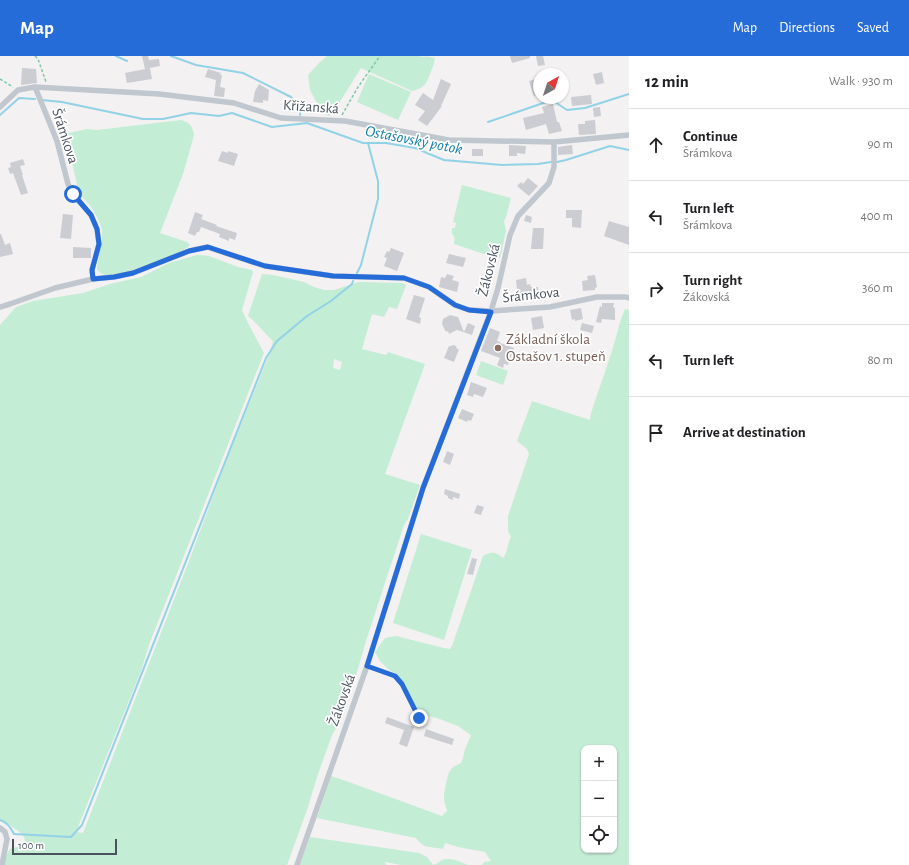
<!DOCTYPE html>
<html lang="en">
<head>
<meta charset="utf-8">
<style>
	:root { --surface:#fff; --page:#f2f2f2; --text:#202124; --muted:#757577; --line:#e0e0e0; --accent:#256cd9 }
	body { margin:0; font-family:"Alegreya Sans",sans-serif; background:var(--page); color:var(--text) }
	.controls { position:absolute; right:12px; bottom:12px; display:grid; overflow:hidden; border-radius:8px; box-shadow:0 1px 3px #0004 }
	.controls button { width:36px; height:36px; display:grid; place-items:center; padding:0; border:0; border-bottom:1px solid var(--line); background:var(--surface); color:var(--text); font:20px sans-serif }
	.compass { position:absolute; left:533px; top:12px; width:36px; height:36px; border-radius:50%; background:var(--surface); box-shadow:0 1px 3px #0004; rotate:39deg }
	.scale { position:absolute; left:12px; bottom:10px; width:105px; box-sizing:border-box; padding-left:4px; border:2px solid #4a535d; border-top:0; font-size:11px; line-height:14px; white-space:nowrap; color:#4a535d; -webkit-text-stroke:3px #fff; paint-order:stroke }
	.stop { position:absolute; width:12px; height:12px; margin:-9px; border:3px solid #256cd9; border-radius:50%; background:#fff }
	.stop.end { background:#256cd9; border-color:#fff; box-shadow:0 1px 4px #0008 }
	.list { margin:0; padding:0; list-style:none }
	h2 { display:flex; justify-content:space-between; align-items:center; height:52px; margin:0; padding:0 16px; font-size:17px }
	h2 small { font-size:13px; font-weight:400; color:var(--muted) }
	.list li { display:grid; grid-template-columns:26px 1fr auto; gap:12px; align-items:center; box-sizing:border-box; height:72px; padding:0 16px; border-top:1px solid var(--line) }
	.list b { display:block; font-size:15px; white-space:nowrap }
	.list p { margin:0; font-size:13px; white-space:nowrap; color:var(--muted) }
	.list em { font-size:13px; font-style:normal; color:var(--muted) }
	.icon { flex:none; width:22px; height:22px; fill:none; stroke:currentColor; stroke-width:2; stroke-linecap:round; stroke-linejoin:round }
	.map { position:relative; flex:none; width:629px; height:809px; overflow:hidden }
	header { display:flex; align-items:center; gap:24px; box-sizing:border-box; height:56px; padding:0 20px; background:var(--accent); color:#fff }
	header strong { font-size:19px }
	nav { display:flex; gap:22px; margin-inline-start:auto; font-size:14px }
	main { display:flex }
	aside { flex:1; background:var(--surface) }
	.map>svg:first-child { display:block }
	.green { fill:#c3edd5; fill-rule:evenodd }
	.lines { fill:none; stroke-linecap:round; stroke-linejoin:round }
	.stream { stroke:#92d2e7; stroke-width:2 }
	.building { fill:#cbcdd3 }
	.path { stroke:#7cc9a7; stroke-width:1.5; stroke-dasharray:3 2; stroke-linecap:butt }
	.service { stroke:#c0c7ce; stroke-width:2.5 }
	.minor { stroke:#c0c7ce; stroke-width:5.5 }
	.route { stroke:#256cd9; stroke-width:5 }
	.education-dot { fill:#8d6e63; stroke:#fff; stroke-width:1.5 }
	.labels { text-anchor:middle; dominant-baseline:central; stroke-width:3.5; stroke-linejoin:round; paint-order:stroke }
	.street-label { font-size:15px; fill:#4a535d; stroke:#fff }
	.education-label { font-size:15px; fill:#785e54; stroke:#fff; text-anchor:start }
	.water-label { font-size:16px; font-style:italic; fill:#1580a4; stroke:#fff }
</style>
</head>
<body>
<header>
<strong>Map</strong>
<nav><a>Map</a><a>Directions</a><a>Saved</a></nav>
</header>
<main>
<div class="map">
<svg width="629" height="809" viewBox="0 0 629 809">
	<rect width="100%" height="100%" fill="#f3f1f1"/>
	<path class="green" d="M327,0H419L422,1C426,0 430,1 435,2C434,7 433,11 431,15C427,27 425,32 412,35L361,12L336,52L329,60L322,57L318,49L310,34L308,19L319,7Z
		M369,18L411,36L398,64L357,46Z
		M181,64C190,67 192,69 194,79L183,118L160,177L187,186L190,189C182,199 118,221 105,219C102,218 100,216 97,214C98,201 103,186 102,174C101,168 96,159 93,154C88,146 82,142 78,133L69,93L64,92L60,79L87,73L97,74Z
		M462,129L511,142L506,161L504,165L506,175L500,202H496L454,188C454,184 456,181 452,178V172H455L456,167L453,166Z
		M197,199L209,200L238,211L252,214L253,216L242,254L247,265L264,297L150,586L141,615L76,776L83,777L189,505L228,400L269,299L273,285C264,277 258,268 248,260L262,218L273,219L304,226L314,231L324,234H334L359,226L403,227L406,229L397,253L389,251L384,261L372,258L362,293L386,299L388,296L425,308L385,418L420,429L408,463L404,469L366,585L357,616L338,669L332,679L317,721L307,754L287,809H4L5,802L10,793L17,791L24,787C25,785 25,784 24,781C21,775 6,767 0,764V269L16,251L33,245L83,237L110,228L141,221L169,207ZM334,303L342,306L340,314L333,312Z
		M625,253L629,254V809H482L484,806L491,805L485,796L458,791L445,787L443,793C430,790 425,794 416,782L317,762L331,720L349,726L442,760L447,755L444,744V739L446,727L449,716L453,711L461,707L463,702L465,693L471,679L458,670L437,662L427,660L418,656L403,626L395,617L389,614L380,605L375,596L385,582L396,580L444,592L450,593L452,590L483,500C492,495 496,496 503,502C508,496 507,488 511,481L508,475V460L529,398L527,393L517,385L532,345L590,364L591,357L612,295L621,263ZM584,692H614V794H584Z
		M481,305L508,315L503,329L476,319Z
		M421,478L472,494L444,584L393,567Z
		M310,781L419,797L427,801L433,809C437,808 439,806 442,804C451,801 460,806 468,809H401L385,806L386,809H300Z"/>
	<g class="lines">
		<path class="stream" d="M116,0L127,5
			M171,0L196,9L243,17L291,41L301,51L300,59
			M42,44L62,46L143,63H163L191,57L219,60L232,57L272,71L307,67L363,87H386L415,92L444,104L502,109L538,108L551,106
			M0,59L19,42L35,43
			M488,66L552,44L567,54L585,52L629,38
			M557,106L566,104L610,90L629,94
			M357,217L361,209L378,143V125L368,87
			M0,764C7,766 11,772 14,778L71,781L82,769L266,302L277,285L307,260L331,245L352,228L353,225"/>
	</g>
	<path class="building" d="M142,0H148L149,4L159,3L160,10L150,12L152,23L127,27L125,17L145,13Z
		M510,0H530V2L512,7Z
		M536,0H543L545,9L538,10Z
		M22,12L36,13L37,27L21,29Z
		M208,13L221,17L220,19H222L220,31L225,32L224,41L214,40L216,24L205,21Z
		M602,16L604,27L596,29L593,18Z
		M539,22V38L534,40L529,25Z
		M441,23L451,28L441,50H442L427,70L418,64L425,55L415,49L423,37L433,44Z
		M259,28L269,34L268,45L263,44V47L253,46L255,35Z
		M591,39L592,48L572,50L571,41Z
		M553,48L557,66H559L562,75L549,78L546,68L526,74L523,62L544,57L542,51Z
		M600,51L601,60L594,61L593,52Z
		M595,64L596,78L579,79L578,68H585V65Z
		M509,89L526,90L525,98L517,97V100H509Z
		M572,89L573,98L558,99V91Z
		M472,93H483V100H472Z
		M222,95L228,97V95L238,98L234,110L218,105Z
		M23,103L25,109L20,110L23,119H22L28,137L21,139L13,117L10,118L8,112L11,111L10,107Z
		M528,122L538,130L529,140L517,130L521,126L523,128Z
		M566,154H582L581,172L572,171V162H566Z
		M195,156L203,159L201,163L217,169L216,170L237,177L235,184L229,182V185L219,181L220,178L201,171L199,176H197L195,180L188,177Z
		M63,158L73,159L71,183L60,182Z
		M526,159L532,161L531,167L524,165Z
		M609,165L629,171V189L604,180Z
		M533,172H544L543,193H531Z
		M0,178H1L5,189L10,187L13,198L0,201Z
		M73,191L91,192V202H73Z
		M391,192L404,197L397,215L384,210L387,202L384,201L387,195L389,196Z
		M449,198L466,202L463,211L446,207Z
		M447,218L454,220L452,224L459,226L457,236L439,231L441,221L445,222Z
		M595,219L597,231L595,232V234L583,235L582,225L588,224L587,220Z
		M526,222L527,229L530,228L531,231H538L540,241L518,243L516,224Z
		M414,239L425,242L419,261L421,262L420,268L406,263Z
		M602,247H614L613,251L615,252V264L602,263L601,267L596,266L600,250L602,251Z
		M581,252L583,263L575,265V263L572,264L570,254Z
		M450,259L458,261L464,276L468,267L475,270L472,279L457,274L449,278L448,275L446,276L442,268L443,263Z
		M542,260L544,272L533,274L531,262Z
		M582,267L594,270L592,277L580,274Z
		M490,272L500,276L497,285L500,286V287L514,292L508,309L504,308L503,312L497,309L500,302L481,295Z
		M453,289L456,290L457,293H459L454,306L444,302L449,290H451Z
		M542,296L549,297L547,305L540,304Z
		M471,326L487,332L483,341L474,338L473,341L467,339Z
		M462,353L474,358L471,365L468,364L467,366L458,362Z
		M447,395L454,398L450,409L443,406Z
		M445,433L460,438L459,443L453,441V444L448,442V440L444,438Z
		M477,449L484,451L481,459L474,457Z
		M472,502L477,503L473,519L467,518Z
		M387,661L414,671L407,691L399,688L404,674L385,667Z
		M426,673L454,683L452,689L424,680Z"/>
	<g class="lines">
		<path class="path" d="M35,0L38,3L46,26
			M0,23L13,31
			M342,59L358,31L380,0"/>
		<path class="service" d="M368,610L395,620L402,628L419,662"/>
		<path class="minor" d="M35,31L57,85L68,128L73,138L91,159L97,173L99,188L92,214L93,223
			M0,51L18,34L35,31L159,38L234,47L281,62L345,65L449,84L554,86L629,79
			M0,251L10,248L55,232L93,223L114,221L133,217L189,195L207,191L265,210L333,220L404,222L429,231L455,249L469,254L491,255L550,251L597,241H626L629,242
			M0,772L5,776L7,783L2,809
			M297,809L367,610L423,432L491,255L498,232L510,179L518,160L549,127L554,111V86"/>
	</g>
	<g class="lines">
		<path class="route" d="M73,138L91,159L97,173L99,188L92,214L93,223L114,221L133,217L189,195L208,191L265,210L333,220L404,222L429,231L455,249L469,254L491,256L423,432L367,610L395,620L402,628L419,662"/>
	</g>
	<circle class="education-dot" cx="498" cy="292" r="4"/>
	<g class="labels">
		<g class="street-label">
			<text transform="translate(311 51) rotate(4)">Křižanská</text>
			<text transform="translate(65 80) rotate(72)">Šrámkova</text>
			<text transform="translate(489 214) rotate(-76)">Žákovská</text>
			<text transform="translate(531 239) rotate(-6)">Šrámkova</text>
			<text transform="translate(342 644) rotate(-70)">Žákovská</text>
		</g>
		<g class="education-label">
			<text x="506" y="283">Základní škola<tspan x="506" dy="17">Ostašov 1. stupeň</tspan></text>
		</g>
		<g class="water-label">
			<text transform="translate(414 84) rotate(11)">Ostašovský potok</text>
		</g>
	</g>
</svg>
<div class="controls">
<button>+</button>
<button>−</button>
<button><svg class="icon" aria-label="locate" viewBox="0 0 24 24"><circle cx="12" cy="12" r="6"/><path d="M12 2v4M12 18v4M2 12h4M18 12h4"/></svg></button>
</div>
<svg class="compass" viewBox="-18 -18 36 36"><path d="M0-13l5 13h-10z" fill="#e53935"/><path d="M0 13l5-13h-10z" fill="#757577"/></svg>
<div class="scale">100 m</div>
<div class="stop" style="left:73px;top:138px"></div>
<div class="stop end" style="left:419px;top:662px"></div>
</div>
<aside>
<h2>12 min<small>Walk · 930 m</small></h2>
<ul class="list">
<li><svg class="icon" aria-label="ahead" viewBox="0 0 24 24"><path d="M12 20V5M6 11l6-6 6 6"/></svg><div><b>Continue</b><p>Šrámkova</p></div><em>90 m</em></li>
<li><svg class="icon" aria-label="left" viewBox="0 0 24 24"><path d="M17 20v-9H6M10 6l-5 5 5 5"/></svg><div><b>Turn left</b><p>Šrámkova</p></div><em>400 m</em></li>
<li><svg class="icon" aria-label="right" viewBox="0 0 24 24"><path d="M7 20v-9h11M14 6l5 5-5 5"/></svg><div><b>Turn right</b><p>Žákovská</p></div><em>360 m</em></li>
<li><svg class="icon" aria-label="left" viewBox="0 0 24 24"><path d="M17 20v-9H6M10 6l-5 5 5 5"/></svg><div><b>Turn left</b></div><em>80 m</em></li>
<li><svg class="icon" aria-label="arrive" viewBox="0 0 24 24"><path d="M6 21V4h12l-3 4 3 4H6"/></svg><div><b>Arrive at destination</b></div></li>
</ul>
</aside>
</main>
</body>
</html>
